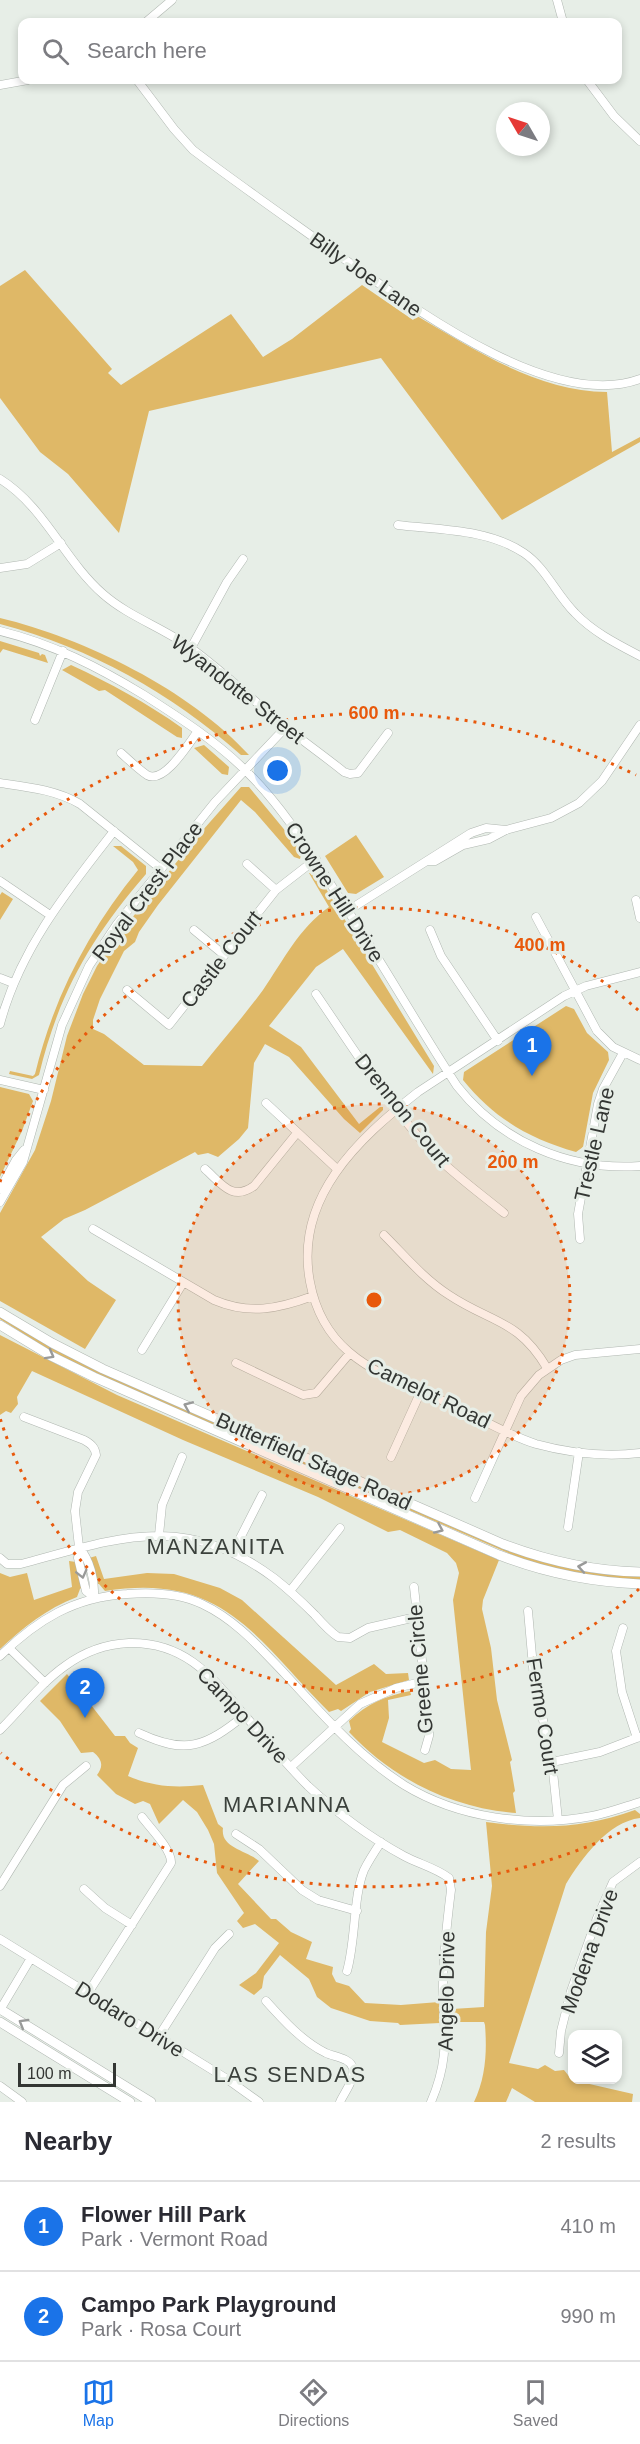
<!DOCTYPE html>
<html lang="en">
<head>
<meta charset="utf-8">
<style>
	:root { --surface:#fff; --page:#f7f7f7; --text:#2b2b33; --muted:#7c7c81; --line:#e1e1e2; --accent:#1a73e8 }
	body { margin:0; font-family:Helvetica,sans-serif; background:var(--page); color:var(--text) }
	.controls { position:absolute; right:18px; bottom:18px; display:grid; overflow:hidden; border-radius:12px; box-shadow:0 3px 9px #0003 }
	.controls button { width:54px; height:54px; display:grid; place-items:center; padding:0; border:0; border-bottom:2px solid var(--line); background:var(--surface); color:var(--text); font:30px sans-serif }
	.compass { position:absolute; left:496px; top:102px; width:54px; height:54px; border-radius:50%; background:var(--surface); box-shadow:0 3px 9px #0003; rotate:309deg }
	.scale { position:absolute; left:18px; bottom:15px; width:98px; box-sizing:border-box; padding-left:6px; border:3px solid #333633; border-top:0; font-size:16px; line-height:21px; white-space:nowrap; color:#333633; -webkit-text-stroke:4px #e7eee7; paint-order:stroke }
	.you { position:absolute; left:278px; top:771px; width:21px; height:21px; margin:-15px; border:4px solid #fff; border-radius:50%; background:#1a73e8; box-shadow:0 0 0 9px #1a73e833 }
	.badge { display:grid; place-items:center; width:39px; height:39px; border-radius:50%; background:var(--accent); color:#fff; font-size:20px; font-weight:700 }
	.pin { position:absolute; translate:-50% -50px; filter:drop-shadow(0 2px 3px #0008) }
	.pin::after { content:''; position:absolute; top:32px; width:21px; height:18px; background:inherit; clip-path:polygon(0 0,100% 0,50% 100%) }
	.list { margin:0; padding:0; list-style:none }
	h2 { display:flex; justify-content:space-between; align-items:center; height:78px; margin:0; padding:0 24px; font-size:26px }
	h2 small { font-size:20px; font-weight:400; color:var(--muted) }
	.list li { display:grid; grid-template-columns:39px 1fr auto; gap:18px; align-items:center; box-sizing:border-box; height:90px; padding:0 24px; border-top:2px solid var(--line) }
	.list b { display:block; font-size:22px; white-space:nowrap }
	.list p { margin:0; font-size:20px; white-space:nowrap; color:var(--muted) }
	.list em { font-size:20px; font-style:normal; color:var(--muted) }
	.icon { flex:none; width:33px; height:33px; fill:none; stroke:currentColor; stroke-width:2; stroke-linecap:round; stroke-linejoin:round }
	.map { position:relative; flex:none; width:640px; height:2102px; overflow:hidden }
	.search { position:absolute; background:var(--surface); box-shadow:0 3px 9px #0003; left:18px; right:18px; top:18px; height:66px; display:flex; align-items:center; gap:15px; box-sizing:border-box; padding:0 21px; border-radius:12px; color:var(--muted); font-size:22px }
	.sheet { height:258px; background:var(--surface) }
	nav { display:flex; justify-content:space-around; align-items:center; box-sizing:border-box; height:84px; border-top:2px solid var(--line); background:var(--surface); font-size:16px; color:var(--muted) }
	nav a { display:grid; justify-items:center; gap:3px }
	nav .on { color:var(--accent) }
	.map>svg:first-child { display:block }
	.green { fill:#dfb867 }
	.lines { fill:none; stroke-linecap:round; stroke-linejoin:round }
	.minor-casing { stroke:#b0b7b1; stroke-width:9 }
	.major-casing { stroke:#b0b7b1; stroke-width:10 }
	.minor { stroke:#fff; stroke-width:8 }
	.major { stroke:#fff; stroke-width:9 }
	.oneway { stroke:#999a99 }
	.ring { fill:none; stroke:#e8590c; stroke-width:3; stroke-dasharray:3 6 }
	.labels { text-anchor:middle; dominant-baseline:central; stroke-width:6; stroke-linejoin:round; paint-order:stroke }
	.street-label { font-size:21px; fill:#333633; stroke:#e7eee7 }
	.neighbourhood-label { font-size:22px; letter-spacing:1.5px; fill:#3b413c; stroke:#e7eee7 }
	.centre { fill:#e8590c; stroke:#e7eee7; stroke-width:3 }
	.ring-label { font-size:18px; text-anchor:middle; font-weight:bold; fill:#e8590c; stroke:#e7eee7; stroke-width:6; stroke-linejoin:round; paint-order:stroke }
</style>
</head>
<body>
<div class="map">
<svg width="640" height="2102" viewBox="0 0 640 2102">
	<rect width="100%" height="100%" fill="#e7eee7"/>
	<path class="green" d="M25,270L112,369L108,373L121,385L231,314L263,357L292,339L362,285L413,320L417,316C477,351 537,391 607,392L612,452L640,437V442L502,520L381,358L149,411L119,533L68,474L40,452L0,398V286Z
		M0,618C84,638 190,690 249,755H241C171,693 91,648 0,624Z
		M0,641L39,653L40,656L42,654L45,655L48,663L3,649L0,653Z
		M71,665C110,683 147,703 182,728V738L177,737L105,690L99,691L62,670Z
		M204,745L229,767L228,775L222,774L194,748Z
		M241,787H249L302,851L300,859L294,857L255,812L241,800L158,905L139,932L135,942L124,951L100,999L93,1020V1029L104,1034L144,1065L202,1066C222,1041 244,1016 263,990C283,961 299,928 329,907L309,873L317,874L434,1066L433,1074L343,949L316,967L269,1026L301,1047L359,1124L380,1107H383V1110L360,1133L344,1119L289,1057L265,1044L254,1063L248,1128L239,1139L218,1157L208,1153L198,1155L195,1152L85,1210L64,1219L41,1237L88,1281L116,1300L85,1349L0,1301V1213L35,1150L51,1101L67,1036L83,994L97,966L116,938L195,839Z
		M356,835L384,877L356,894L348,893L325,856Z
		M113,846H121L146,866V874C91,938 59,992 39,1075L32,1079L9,1074L10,1071L33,1076L35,1074C54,996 89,930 138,870L133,862Z
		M2,892L13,899L0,920V895Z
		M566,1006L574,1009L587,1033L608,1052L609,1060L593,1093L583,1147L576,1152C529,1139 494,1118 463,1080L464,1072Z
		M0,1087L29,1094L33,1101L22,1131L0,1177Z
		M0,1316L125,1383L574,1569L595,1573L640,1575V1580L582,1576L522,1559L123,1386L54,1353L0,1319Z
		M0,1335L117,1395L499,1560L483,1600L482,1609L491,1648L497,1700L512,1760L510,1762L515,1791L513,1793L516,1813C451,1808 393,1779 349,1732L351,1729L349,1721C367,1704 385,1696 410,1691L411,1695L388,1700L389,1718L382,1742L424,1763L435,1760L451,1769L471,1770L453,1600L459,1573L456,1563L447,1553L400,1530L388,1532L318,1497L183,1440L32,1371L17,1397L18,1404L11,1413L6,1411L0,1415Z
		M96,1556L104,1579L147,1573L174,1574L220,1588L242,1600L336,1685L374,1664L386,1674L408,1673L409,1680L370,1692L341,1711L338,1709L329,1712C256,1639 224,1572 105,1591L99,1584H96L89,1558Z
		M69,1561L76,1562L82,1587L80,1589L77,1597C46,1609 24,1627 0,1649V1573L10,1577L27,1573L34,1600L72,1587Z
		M67,1674L115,1736H125L130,1743L138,1748L128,1776C154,1787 176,1788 203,1785L218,1824L223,1828C220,1848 246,1850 259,1861L238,1884L271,1919H276L291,1932L312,1942L306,1959L333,1967L332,1974L336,1982L349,1986L365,2003L401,2005L439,2002L440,2023L400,2025L398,2023L370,2021L331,2008L317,1997L309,1979L280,1955L264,1976L262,1988L254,1995L239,1985L256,1973L279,1943L255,1924L243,1928L237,1921L244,1913L217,1873L214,1844L208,1830L197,1812L183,1800L159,1824L150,1804L143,1801L135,1804L116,1794L97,1775C104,1766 102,1759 93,1752L81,1753L60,1721L40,1701Z
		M635,1810L640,1814V1818C608,1822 582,1858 566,1884L509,2063L538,2069L545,2065L555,2071L564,2070L572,2080L633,2094L632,2102H535L512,2088L506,2102H474C486,2077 487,2051 485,2025L484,2022H453L452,2009L484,2007L486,1932L492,1886L486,1822C540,1829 583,1829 635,1810Z"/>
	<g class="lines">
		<g class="minor-casing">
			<path id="minor" d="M557,0L563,22
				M146,22L172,0
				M137,80L174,129L193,150C238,184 284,216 330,249C402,299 548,413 640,379
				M587,80L614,116L640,141
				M0,85L28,80
				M0,479C45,507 64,560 103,594C128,616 161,627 188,646C219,668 247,695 276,719C298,738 322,754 344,772L350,774L358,773L388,733
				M398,525C440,530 488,529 524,553C546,568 556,594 575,613C593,632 617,644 640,656
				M0,568L27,564L61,543
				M0,631C53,644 98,667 144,695C180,718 216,741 246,771C283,807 309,850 337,894C379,957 416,1023 457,1086C501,1142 569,1171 640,1166
				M191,648L227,582L243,559
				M35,720L63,651
				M121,753C129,760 138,769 147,775C164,785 189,743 198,731
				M0,783C28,787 56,790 80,804L161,869
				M429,861H435L463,845L489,839L506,830L551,818L579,803L602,781L640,725
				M247,864L276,890
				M0,881L50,915
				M636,900L640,918
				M349,910L471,833L486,828L506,830
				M536,917L597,1031L613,1047L640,1060
				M194,930L224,955
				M430,930L441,956L498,1041
				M640,972L586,986L564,996L418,1092C358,1139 294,1198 310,1282C315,1309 328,1334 349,1352C378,1377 416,1388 450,1404C478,1417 507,1435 536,1444C569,1453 606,1457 640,1453
				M0,978L13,983
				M127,990L169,1025L276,890L316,859
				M316,994C353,1048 394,1114 440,1160C460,1179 482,1195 504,1213
				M0,1024C20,949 67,891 114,831
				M0,1080L44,1090
				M266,1103L337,1169
				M205,1169C221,1183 232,1202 254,1186L297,1133
				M0,1189L16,1160L24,1150
				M0,1202L23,1162L62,1025L89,966L117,924L215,802L286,727
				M93,1229L214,1300C249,1315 278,1309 313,1296
				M384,1235C405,1256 424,1279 449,1295C491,1323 518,1319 547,1368
				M580,1239L578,1214L598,1104L603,1089L623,1053
				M142,1350L183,1283
				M236,1363L303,1395L316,1393L350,1353
				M24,1417L84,1440C91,1444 95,1447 96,1455L78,1492L75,1511L79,1547L78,1558L86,1591L94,1597
				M391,1457L421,1391
				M475,1498L521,1396L539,1375L561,1360L575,1355L640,1349
				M568,1527L579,1452
				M159,1535L162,1505L182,1457
				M79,1547C90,1560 95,1580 94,1597
				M233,1552L262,1495
				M0,1558L7,1564H21C118,1538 184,1511 274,1578C288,1589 302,1602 315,1615C322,1623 329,1631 338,1637L350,1638L368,1628L416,1617
				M414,1587L429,1725V1736L425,1750
				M290,1591L340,1528
				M528,1611L534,1678L552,1762L558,1820
				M623,1628L616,1651L622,1692L637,1738
				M9,1648L45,1683
				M0,1656C37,1620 74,1597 127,1594C152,1592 179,1593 202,1604C236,1620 259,1647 285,1674C322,1714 357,1755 404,1785C458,1818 530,1828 592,1816C608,1813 624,1807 640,1802
				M0,1730C21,1709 41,1683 65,1666C84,1652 106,1644 129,1643C183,1642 209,1673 241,1711C263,1736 284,1762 308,1786C337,1813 369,1837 404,1856C419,1864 436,1868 449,1878L451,1890C447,1922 443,1955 443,1987C444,2033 450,2058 431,2102
				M139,1733C186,1755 205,1747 245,1715
				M552,1762L600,1752L639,1737
				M291,1767L360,1704L396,1688L425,1681
				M236,1834L259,1849L302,1890L318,1900L357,1911
				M0,1886L63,1785L86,1766
				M84,1889L105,1908L132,1925
				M0,1939L227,2079L259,2102
				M347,1971C356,1939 353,1897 364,1870C369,1860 375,1851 381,1842
				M88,1993L171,1863C172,1850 151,1829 142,1817
				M266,2001C283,2020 303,2042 326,2053C335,2057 350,2058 353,2068C356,2078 344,2093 340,2102
				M0,2010L31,1958
				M159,2036L215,1948L229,1934
				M559,2053L561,2031L571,1991L597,1918L613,1882L640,1862
				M0,2086L22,2102"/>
		</g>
		<g class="major-casing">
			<path id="major" d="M0,1312L52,1343L103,1369L503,1544C548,1561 592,1571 640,1572
				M0,1325L51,1356L94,1377L499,1555C545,1573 590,1582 640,1584
				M0,2009L151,2102
				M0,2022L130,2102"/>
		</g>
		<use href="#minor" class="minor"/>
		<use href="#major" class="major"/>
	</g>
	<defs><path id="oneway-chevron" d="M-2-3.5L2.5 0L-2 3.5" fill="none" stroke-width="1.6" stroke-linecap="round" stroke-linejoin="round" transform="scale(1.5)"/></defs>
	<g class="oneway">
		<use href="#oneway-chevron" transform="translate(50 1355) rotate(29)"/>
		<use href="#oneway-chevron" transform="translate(188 1406) rotate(-157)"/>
		<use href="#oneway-chevron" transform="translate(439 1529) rotate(24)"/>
		<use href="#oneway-chevron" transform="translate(582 1567) rotate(-170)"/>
		<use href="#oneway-chevron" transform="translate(82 1574) rotate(76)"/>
		<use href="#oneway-chevron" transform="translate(23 2023) rotate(-149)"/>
	</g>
	<circle cx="374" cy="1300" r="196" fill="#e8590c" fill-opacity=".12"/>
	<g class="ring">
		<circle cx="374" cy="1300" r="196"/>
		<path d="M639 1589A392 392 0 0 1 0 1418M0 1182A392 392 0 0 1 639 1011"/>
		<path d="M636 1825A587 587 0 0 1 1 1753M1 847A587 587 0 0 1 636 775"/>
	</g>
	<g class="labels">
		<g class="street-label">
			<text transform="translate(366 274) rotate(35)">Billy Joe Lane</text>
			<text transform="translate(238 689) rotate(38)">Wyandotte Street</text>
			<text transform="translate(147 891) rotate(-53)">Royal Crest Place</text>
			<text transform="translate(335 892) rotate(57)">Crowne Hill Drive</text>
			<text transform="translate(221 959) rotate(-52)">Castle Court</text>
			<text transform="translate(403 1110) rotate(51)">Drennon Court</text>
			<text transform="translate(594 1144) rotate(-77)">Trestle Lane</text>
			<text transform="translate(429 1393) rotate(26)">Camelot Road</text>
			<text transform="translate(314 1461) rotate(24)">Butterfield Stage Road</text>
			<text transform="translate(420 1669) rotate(-95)">Greene Circle</text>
			<text transform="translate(243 1715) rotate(47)">Campo Drive</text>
			<text transform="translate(543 1716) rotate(81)">Fermo Court</text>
			<text transform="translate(589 1951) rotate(-70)">Modena Drive</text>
			<text transform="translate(446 1991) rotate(-89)">Angelo Drive</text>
			<text transform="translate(130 2019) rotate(32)">Dodaro Drive</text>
		</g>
		<g class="neighbourhood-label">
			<text x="216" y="1546">MANZANITA</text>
			<text x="287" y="1804">MARIANNA</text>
			<text x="290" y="2074">LAS SENDAS</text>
		</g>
	</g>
	<circle cx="374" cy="1300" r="9" class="centre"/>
	<g class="ring-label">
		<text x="374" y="719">600 m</text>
		<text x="540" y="951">400 m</text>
		<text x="513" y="1168">200 m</text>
	</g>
</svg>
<div class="controls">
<button><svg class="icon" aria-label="layers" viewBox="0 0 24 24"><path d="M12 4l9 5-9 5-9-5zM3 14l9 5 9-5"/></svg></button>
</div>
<svg class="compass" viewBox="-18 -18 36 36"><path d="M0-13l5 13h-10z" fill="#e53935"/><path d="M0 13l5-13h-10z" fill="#7c7c81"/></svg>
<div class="scale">100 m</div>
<div class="you"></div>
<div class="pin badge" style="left:532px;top:1076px">1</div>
<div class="pin badge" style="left:85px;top:1718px">2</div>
<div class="search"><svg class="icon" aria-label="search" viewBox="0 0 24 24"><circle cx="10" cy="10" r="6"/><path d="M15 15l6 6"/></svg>Search here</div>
</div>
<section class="sheet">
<h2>Nearby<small>2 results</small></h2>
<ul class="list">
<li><span class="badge">1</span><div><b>Flower Hill Park</b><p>Park · Vermont Road</p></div><em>410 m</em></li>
<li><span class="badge">2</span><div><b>Campo Park Playground</b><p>Park · Rosa Court</p></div><em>990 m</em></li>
</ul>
</section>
<nav>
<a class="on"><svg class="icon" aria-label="map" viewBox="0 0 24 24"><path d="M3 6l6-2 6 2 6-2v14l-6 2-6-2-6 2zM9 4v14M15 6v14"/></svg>Map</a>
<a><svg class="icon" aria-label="directions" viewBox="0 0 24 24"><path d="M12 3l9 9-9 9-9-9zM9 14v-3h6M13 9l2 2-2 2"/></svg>Directions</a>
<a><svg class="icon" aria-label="saved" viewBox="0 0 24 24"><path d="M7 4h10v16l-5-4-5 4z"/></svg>Saved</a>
</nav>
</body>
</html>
